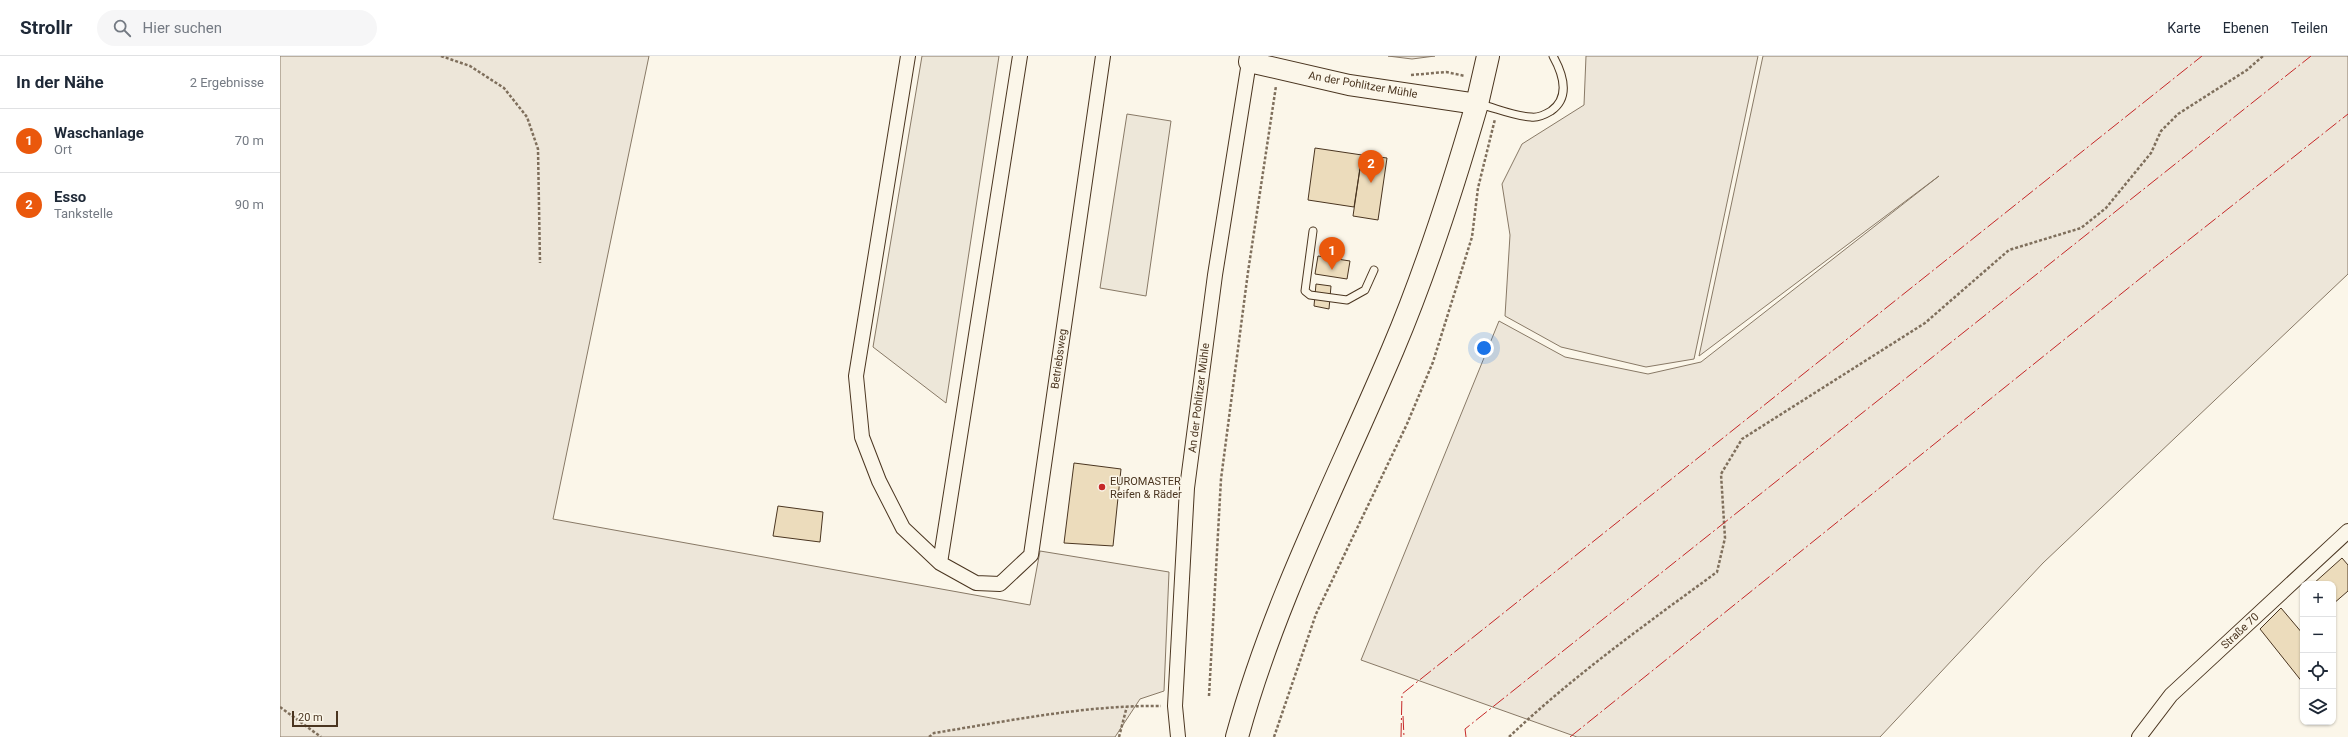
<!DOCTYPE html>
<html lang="de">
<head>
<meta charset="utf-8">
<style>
	:root { --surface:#fff; --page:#f6f6f7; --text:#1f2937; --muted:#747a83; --line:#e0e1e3; --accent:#ea580c }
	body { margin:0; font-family:Roboto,sans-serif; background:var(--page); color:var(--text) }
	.controls { position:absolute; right:12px; bottom:12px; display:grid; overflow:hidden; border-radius:8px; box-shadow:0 1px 3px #0004 }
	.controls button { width:36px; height:36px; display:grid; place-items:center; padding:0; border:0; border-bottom:1px solid var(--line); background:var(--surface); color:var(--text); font:20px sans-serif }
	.scale { position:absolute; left:12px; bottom:10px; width:46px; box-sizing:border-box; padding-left:4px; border:2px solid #4a3520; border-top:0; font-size:11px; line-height:14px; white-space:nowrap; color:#4a3520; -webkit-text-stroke:3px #fbf6e9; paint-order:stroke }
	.you { position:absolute; left:1204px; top:292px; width:14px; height:14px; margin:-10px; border:3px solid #fff; border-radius:50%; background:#1a73e8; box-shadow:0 0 0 6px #1a73e833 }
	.badge { display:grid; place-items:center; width:26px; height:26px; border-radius:50%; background:var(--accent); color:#fff; font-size:13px; font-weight:700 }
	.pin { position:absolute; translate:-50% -33px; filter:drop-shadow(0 1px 2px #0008) }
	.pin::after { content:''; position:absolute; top:21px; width:14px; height:12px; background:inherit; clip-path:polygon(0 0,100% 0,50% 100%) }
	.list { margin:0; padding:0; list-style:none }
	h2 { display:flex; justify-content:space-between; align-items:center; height:52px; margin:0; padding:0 16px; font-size:17px }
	h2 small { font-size:13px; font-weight:400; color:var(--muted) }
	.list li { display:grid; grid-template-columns:26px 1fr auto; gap:12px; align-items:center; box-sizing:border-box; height:64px; padding:0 16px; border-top:1px solid var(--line) }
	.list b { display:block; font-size:15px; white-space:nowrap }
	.list p { margin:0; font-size:13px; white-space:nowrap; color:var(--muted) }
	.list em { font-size:13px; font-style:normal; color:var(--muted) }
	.icon { flex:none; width:22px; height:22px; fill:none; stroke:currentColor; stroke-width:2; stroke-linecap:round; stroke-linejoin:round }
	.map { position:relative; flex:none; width:2068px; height:681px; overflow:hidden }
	header { display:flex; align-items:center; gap:24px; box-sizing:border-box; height:56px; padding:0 20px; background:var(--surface); border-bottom:1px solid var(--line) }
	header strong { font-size:19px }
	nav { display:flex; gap:22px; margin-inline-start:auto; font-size:14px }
	.search { width:280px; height:36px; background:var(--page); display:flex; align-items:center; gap:10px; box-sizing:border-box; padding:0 14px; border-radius:22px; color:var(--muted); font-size:15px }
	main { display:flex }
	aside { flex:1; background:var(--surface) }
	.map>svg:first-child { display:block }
	.green { fill:#ede6d9; stroke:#887966 }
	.parking { fill:#ede7d9; stroke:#887966 }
	.building { fill:#ecdcbc; stroke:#4a3520 }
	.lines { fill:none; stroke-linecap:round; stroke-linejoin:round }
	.lane-casing { stroke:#4a3520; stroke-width:9 }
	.street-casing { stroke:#4a3520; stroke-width:16 }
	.secondary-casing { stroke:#4a3520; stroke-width:22 }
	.primary-casing { stroke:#4a3520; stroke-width:24 }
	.highway-casing { stroke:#4a3520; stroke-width:24 }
	.path { stroke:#7f6f5c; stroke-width:2.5; stroke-dasharray:3 2; stroke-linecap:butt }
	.lane { stroke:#fbf6e9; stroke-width:7 }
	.street { stroke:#fbf6e9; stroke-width:14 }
	.secondary { stroke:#fbf6e9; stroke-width:20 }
	.primary { stroke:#fbf6e9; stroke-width:22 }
	.highway { stroke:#fbf6e9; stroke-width:22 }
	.power { stroke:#c62828; stroke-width:1; stroke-dasharray:14 3 2 3; stroke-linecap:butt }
	.poi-dot { fill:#c62828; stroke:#fbf6e9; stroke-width:1.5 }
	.labels { text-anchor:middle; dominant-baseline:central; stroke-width:3; stroke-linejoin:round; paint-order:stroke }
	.street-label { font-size:11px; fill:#4a3520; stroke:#fbf6e9 }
	.poi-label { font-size:11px; fill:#4a3520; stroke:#fbf6e9; text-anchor:start }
</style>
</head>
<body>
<header>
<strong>Strollr</strong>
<div class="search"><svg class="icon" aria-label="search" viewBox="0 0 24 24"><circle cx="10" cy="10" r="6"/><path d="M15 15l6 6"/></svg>Hier suchen</div>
<nav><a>Karte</a><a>Ebenen</a><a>Teilen</a></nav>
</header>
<main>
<aside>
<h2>In der Nähe<small>2 Ergebnisse</small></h2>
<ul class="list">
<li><span class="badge">1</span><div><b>Waschanlage</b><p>Ort</p></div><em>70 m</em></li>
<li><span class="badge">2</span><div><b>Esso</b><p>Tankstelle</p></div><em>90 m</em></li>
</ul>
</aside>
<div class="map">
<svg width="2068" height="681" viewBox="0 0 2068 681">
	<rect width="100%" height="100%" fill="#fbf6e9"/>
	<path class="green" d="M0,0H369L273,463L750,549L760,495L889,516L884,635L860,643L835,681H0Z
		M1108,0H1155L1132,3Z
		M1306,0H1478L1414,303L1366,311L1281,291L1225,260L1230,179L1222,128L1242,88L1304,49Z
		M1483,0H2068V218L1763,507L1600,681H1297L1081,604L1219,265L1285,301L1368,318L1421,306L1659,120L1419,300Z"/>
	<path class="parking" d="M642,0H719L666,347L593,291Z
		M847,58L891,65L866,240L820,232Z"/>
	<path class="building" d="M1035,92L1082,99L1074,151L1028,144Z
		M1082,99L1107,102L1098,164L1073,160Z
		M1038,200L1070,205L1067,223L1035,218Z
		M1036,228L1051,230L1049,253L1034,250Z
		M794,407L841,413L833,490L784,487Z
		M498,450L543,456L540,486L493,480Z
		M2062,502L2068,509V535L2053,548V528H2033Z
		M2001,552L2023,578V627L1980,573Z"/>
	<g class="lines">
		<g class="lane-casing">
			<path id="lane" d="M1199,48C1216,52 1233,60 1251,61C1257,62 1266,58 1271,55C1291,41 1283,18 1273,0
				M1033,175L1025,235L1030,239L1067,244L1085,234L1094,214"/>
		</g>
		<g class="street-casing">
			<path id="street" d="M628,0L576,320L582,381L599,425L623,472L660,507L696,527L720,528L751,499L823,0
				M660,507L740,0
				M898,681L895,650L907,432L935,219L969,6
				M1859,681L1891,639L2068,475"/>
		</g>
		<g class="secondary-casing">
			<path id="secondary" d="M970,0L969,6L1069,29L1197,48"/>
		</g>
		<g class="primary-casing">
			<path id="primary" d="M957,681C994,545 1059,421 1113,293C1147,213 1173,131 1197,48"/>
		</g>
		<g class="highway-casing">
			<path id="highway" d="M1197,48L1208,0"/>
		</g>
		<path class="path" d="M161,0L190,10L224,32L247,61L258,93L260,207
			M1131,19L1166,16L1185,20
			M929,640L941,423L968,216L996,30
			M0,651L41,681
			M649,681L654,677C729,665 805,649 881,650
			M839,681L847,650
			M994,681L1036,558L1127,368L1153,306L1192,181L1198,132L1215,63
			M1229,681C1293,620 1366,568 1437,516L1445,482L1441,418L1462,383L1645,267L1729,194L1801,172L1826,152L1871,97L1881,75L1898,58L1967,14L1983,0"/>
		<use href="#lane" class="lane"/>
		<use href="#street" class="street"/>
		<use href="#secondary" class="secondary"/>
		<use href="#primary" class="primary"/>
		<use href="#highway" class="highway"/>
		<path class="power" d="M1123,660L1124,681
			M1121,681L1122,638L1922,0
			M1186,681L1185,673L2031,0
			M1290,681L1872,213L2068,58"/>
	</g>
	<circle class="poi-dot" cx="822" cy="431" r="4"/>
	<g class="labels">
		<g class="street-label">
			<text transform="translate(1083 29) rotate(10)">An der Pohlitzer Mühle</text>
			<text transform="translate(779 303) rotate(-82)">Betriebsweg</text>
			<text transform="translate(919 342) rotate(-83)">An der Pohlitzer Mühle</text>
			<text transform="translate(1960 575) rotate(-43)">Straße 70</text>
		</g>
		<g class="poi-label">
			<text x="830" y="425">EUROMASTER<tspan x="830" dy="13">Reifen &amp; Räder</tspan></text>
		</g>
	</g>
</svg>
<div class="controls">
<button>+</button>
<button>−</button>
<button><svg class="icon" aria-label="locate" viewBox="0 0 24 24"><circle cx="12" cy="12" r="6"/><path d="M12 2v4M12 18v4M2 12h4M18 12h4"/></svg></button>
<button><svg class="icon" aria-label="layers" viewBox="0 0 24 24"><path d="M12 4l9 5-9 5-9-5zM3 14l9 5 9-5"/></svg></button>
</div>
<div class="scale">20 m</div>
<div class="you"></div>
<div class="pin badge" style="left:1052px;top:214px">1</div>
<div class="pin badge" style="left:1091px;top:127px">2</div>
</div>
</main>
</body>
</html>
